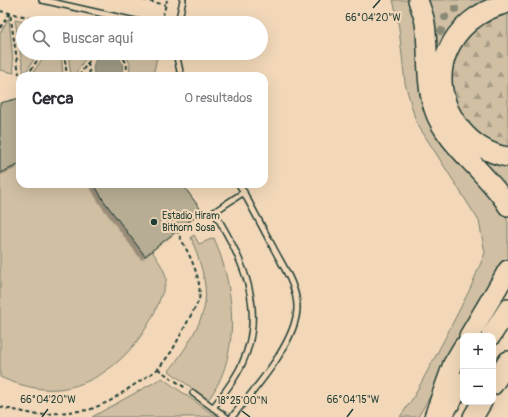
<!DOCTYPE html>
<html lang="es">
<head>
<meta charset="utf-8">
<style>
	:root { --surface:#fff; --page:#f2f2f3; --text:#2b2b33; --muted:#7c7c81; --line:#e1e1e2 }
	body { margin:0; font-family:Pangolin,sans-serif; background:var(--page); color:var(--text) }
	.controls { position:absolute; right:12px; bottom:12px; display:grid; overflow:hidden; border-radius:8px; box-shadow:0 4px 16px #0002 }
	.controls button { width:36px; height:36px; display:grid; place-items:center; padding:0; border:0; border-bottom:1px solid var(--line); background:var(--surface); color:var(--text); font:20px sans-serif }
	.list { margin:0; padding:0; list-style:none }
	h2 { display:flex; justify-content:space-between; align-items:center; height:52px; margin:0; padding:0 16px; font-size:17px }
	h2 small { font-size:13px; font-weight:400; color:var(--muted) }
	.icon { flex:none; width:22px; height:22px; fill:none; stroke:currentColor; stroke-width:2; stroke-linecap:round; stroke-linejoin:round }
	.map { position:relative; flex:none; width:508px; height:417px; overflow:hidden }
	.search { position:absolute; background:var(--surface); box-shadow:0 4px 16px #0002; left:16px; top:16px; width:252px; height:44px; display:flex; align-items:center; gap:10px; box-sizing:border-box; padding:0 14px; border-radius:22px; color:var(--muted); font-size:15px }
	.panel { position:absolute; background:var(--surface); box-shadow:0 4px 16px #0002; left:16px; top:72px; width:252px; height:116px; border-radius:12px }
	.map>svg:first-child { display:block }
	.grass { fill:#d0bfa3; stroke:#787e6c }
	.forest { fill:url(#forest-firs); stroke:#787e6c }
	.water { fill:#9f9b84; stroke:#6c7564 }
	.building { fill:#b7ad94; stroke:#1f3d34; filter:url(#shadow) }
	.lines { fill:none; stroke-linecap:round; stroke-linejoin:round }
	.service-casing { stroke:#1f3d34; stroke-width:8 }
	.motorway-casing { stroke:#1f3d34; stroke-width:22 }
	.path { stroke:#1f3d34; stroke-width:2; stroke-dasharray:4 3; stroke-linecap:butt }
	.service { stroke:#f2d8b9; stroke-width:5 }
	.motorway { stroke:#f2d8b9; stroke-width:19 }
	.tree { fill:#888a76 }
	.ticks { fill:none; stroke:#1f3d34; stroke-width:1.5 }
	.poi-dot { fill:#1f3d34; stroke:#f2d8b9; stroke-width:1.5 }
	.labels { text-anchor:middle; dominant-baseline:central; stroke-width:4; stroke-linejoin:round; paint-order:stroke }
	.poi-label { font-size:10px; fill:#1f3d34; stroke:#f2d8b9; text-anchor:start }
	.ticks-label { font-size:10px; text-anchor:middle; fill:#1f3d34; stroke:#f2d8b9; stroke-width:4; stroke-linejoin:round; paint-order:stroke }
</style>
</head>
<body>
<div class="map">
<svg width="508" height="417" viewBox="0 0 508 417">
	<defs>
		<pattern id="forest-firs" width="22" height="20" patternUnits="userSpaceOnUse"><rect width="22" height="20" fill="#d0bfa3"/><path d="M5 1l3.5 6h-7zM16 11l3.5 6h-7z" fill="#a89c86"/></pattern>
		<filter id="shadow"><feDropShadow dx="-3.5" dy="3.5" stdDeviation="0" flood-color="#0004"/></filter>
	</defs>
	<rect width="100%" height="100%" fill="#f2d8b9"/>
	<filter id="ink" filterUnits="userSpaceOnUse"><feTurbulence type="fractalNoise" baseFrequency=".025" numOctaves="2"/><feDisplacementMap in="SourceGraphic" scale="8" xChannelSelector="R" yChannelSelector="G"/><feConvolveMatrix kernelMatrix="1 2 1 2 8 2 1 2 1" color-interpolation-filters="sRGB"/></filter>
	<g filter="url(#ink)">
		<path class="grass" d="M393,0H411L508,222V263L418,417H400L413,398L442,344L470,289L485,253L479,221L416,122L405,83L398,20Z
			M424,0H504L476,10L508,164V194L455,131Z
			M9,18L14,73L0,70V33Z
			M15,20L28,23H23V53H38L24,75Z
			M46,53H61L63,76H31Z
			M68,53H89L74,76H71Z
			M125,53H158L153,76H129L130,64Z
			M20,164V184H94L104,201L145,256L152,251C157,259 167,272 166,281C165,286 163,291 161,296C147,340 107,384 59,389C39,391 18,385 0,377V173Z
			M194,235L199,244L214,238C235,287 242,355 208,400L169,371C182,354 202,325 205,303C208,281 198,257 191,237Z
			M162,378L217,417H92Z"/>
		<path class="forest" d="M508,6V147C476,143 448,111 449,79C450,66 458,47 462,34Z"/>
		<path class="water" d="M108,53C120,54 126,65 121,76H95C90,65 96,54 108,53Z"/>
		<path class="building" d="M20,98V164L0,173V103Z
			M94,184H182L202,211L145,256L104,201Z"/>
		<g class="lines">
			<g class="service-casing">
				<path id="service" d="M42,0L144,23
					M178,23L183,0
					M176,53L181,76
					M193,393L226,417
					M213,408C223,394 235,380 242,364C267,310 243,259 214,212L244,192
					M232,417C253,391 299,340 297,305C296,285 283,266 274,249C262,227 251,205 239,184"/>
			</g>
			<g class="motorway-casing">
				<path id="motorway" d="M418,0C420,7 424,16 425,23C429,51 425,82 434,109C445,144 488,173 508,206
					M508,3C449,17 421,78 460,128C472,143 489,154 508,157
					M469,336L508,270
					M491,336L508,309
					M493,385L508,361
					M444,413L463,382
					M434,417L453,364L463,347
					M473,417L482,402"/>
			</g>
			<path class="path" d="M143,0L166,5
				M0,11L55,23
				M161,23L167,0
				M0,28L10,13L19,74
				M64,53L67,76
				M120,53L127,64L126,76
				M88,63L90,76
				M27,76L42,53
				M79,76L94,53
				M158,369L187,389
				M0,407L38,415L89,410L110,401L158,369L172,351L199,300C203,277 187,251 177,231"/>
			<use href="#service" class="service"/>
			<use href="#motorway" class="motorway"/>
		</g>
		<g class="tree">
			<circle cx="455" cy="9" r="4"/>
			<circle cx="445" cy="17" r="4"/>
			<circle cx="441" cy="31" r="4"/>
		</g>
	</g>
	<path class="ticks" d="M373,8L380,0M242,411L250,417M42,417L48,409M347,417L353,409"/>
	<circle class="poi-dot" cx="154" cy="222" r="4"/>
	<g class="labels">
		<g class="poi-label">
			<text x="162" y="216">Estadio Hiram<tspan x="162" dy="12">Bithorn Sosa</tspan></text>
		</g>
	</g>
	<g class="ticks-label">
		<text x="373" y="21">66°04'20"W</text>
		<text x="48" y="403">66°04'20"W</text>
		<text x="353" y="403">66°04'15"W</text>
		<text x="242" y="404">18°25'00"N</text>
	</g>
</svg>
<div class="controls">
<button>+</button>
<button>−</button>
</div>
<div class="search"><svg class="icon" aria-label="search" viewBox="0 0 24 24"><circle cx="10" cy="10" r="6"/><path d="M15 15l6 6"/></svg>Buscar aquí</div>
<section class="panel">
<h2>Cerca<small>0 resultados</small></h2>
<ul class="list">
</ul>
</section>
</div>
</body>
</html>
